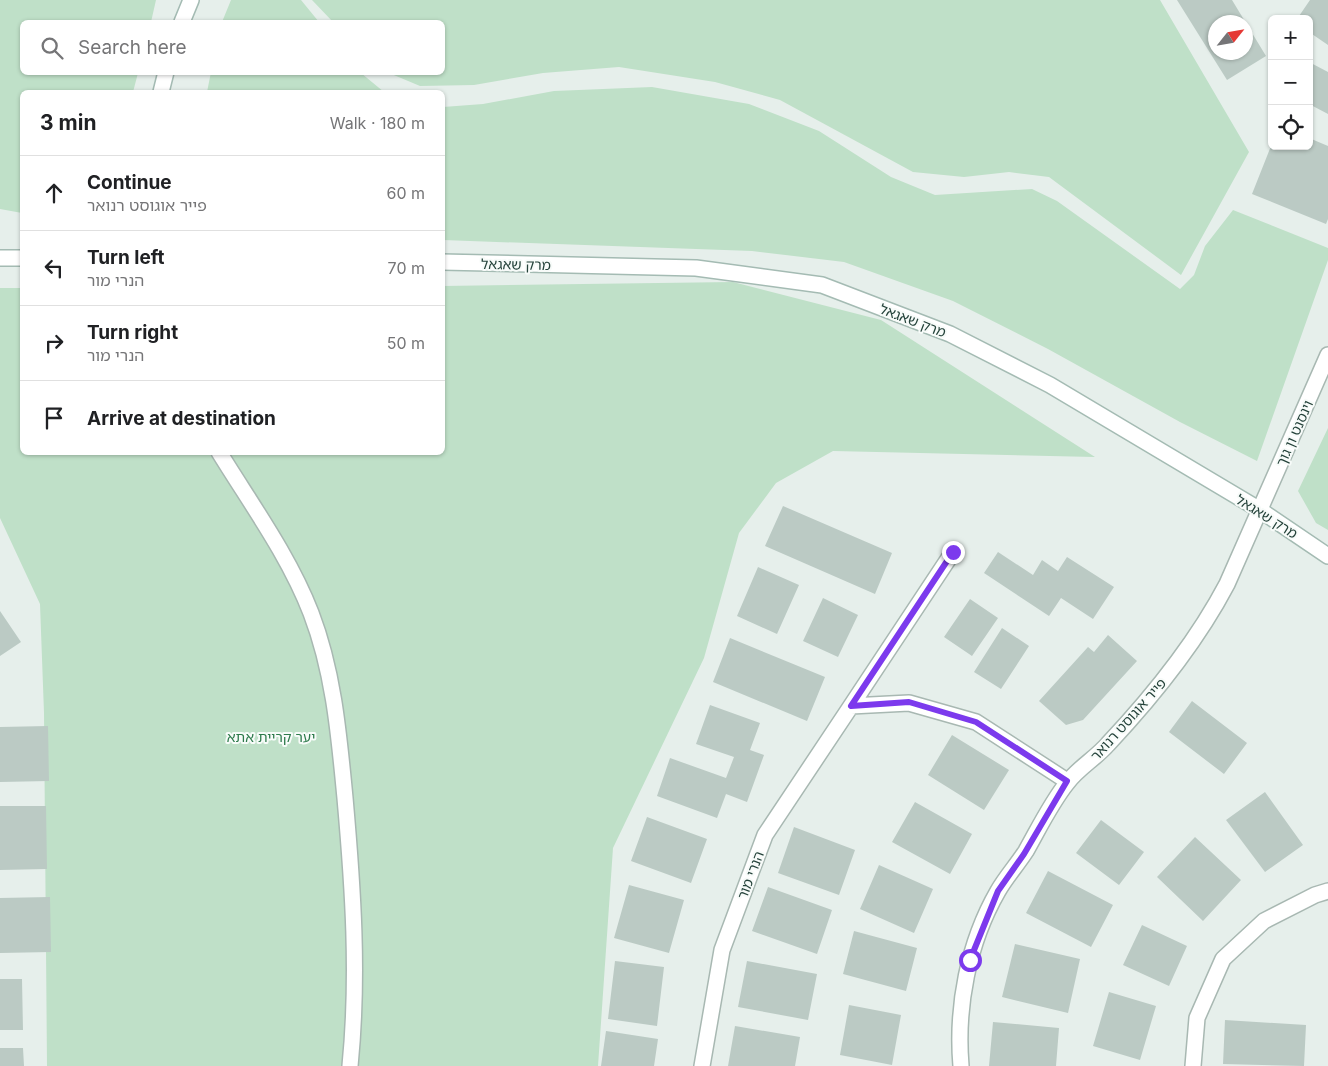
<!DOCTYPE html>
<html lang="en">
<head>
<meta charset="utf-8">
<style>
	:root { --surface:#fff; --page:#f6f6f6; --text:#202124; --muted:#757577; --line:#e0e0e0 }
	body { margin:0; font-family:Inter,"Noto Sans Hebrew",sans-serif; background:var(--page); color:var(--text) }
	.controls { position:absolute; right:15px; top:15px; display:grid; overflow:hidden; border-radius:8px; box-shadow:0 1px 4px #0004 }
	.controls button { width:45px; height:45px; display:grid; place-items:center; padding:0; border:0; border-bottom:1px solid var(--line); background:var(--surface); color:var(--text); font:25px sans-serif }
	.compass { position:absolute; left:1208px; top:15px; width:45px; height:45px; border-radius:50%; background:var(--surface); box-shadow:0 1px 4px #0004; rotate:59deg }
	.stop { position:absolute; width:15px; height:15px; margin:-11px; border:4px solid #7c3aed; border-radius:50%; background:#fff }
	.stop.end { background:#7c3aed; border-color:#fff; box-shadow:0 1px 5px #0008 }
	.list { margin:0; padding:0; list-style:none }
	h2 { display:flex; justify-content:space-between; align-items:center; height:65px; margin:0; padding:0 20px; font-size:21px }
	h2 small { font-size:16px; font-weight:400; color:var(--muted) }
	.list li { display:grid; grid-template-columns:32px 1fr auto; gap:15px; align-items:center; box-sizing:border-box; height:75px; padding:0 20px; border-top:1px solid var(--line) }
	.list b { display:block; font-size:19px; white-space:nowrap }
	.list p { margin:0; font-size:16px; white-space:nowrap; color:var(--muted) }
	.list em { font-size:16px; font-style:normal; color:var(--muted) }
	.icon { flex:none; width:28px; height:28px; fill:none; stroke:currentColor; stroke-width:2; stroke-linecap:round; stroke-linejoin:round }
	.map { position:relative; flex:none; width:1328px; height:1066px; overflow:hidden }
	.search { position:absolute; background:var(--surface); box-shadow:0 1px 4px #0004; left:20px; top:20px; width:425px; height:55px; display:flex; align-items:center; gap:12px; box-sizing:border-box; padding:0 18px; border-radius:8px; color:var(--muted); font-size:19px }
	.panel { position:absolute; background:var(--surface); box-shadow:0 1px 4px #0004; left:20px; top:90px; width:425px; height:365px; border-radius:8px }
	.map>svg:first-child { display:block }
	.green { fill:#bfe0c8 }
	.building { fill:#bbcac4; fill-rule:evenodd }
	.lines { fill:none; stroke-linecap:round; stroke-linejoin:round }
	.street-casing { stroke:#a8b8b2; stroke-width:18 }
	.secondary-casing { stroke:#a4bbb3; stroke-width:18 }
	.street { stroke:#fff; stroke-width:15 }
	.secondary { stroke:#fff; stroke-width:15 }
	.route { stroke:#7c3aed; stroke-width:6 }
	.labels { text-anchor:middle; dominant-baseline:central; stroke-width:4; stroke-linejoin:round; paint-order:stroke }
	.street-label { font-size:14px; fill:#24423a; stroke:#f7fbf9 }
	.park-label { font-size:14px; fill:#2d7a4b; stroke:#f7fbf9 }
</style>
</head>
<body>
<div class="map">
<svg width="1328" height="1066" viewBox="0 0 1328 1066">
	<rect width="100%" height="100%" fill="#e6efeb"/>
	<path class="green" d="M0,0H156L151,22H22V72L138,73L133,92H22V213L0,209Z
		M231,0H301L319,22H222Z
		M312,0H1160L1249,152L1181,275L1049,177L1009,172L964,177L913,172L780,100L715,82L619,67L543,73L474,85L420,86L389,73L442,72V22H333Z
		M211,72L361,73L384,92H207Z
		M652,87L749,104L819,131L891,177L935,195L1032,189L1057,201L1180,289L1194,275L1205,246L1233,210L1328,248V260L1257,461L1180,422L1048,349L953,301L844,262L752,251L443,240V107L483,104L554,91Z
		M733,282L881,320L1095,457L833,451L776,483L739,533L704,658L613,848L598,1066H47L44,713L40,604L0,518V288H22V452H442L443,286Z
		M1328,428V530L1316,523L1298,491Z"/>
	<path class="building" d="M1177,0H1232L1266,56L1227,80ZM1216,22H1246V52H1216Z
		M1310,0H1328V45L1309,32V19H1297Z
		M1309,62L1328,72V114L1309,104Z
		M1309,138L1328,146V219L1326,224L1252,194L1271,146H1309Z
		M783,506L892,553L875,594L765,546Z
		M998,552L1033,575L1042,560L1058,571L1067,557L1114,587L1093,619L1061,598L1049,616L984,573Z
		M758,567L799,585L777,634L737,616Z
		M823,598L858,615L838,657L803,641Z
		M970,599L998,618L972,656L944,637Z
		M0,611L21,642L0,656Z
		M1002,628L1029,646L1001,689L974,672Z
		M1108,635L1137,661L1083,720L1066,725L1039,701L1088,647L1094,652Z
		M730,638L825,677L807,721L713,682Z
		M1192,701L1247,743L1224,774L1169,732Z
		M710,705L760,723L750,750L764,755L747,802L726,794L717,818L657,796L670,758L726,778L734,757L696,744Z
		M48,726L49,781L0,782V727Z
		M952,735L1009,770L984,810L928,775Z
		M1265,792L1303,845L1265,872L1226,820Z
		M915,802L972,834L950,874L892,842Z
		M0,806H46L47,869L0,870Z
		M647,817L707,839L691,883L631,861Z
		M1101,820L1144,852L1119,885L1076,853Z
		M794,827L855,850L839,895L778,873Z
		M1195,837L1241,880L1203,921L1157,877Z
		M879,865L933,889L914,933L860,909Z
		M1048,871L1113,905L1091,947L1026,913Z
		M629,885L684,900L669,953L614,938Z
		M768,887L832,910L817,954L752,931Z
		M50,897L51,952L0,953V898Z
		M1142,925L1187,946L1169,986L1123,965Z
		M854,931L917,948L906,991L843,974Z
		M1015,944L1080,959L1068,1013L1002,997Z
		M615,961L664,967L657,1026L608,1019Z
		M747,961L817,974L808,1020L738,1007Z
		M0,979H22L23,1030H0Z
		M1109,992L1156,1006L1140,1060L1093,1046Z
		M849,1005L901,1015L892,1065L840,1055Z
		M1225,1020L1306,1025L1304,1066L1223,1064Z
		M993,1022L1059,1028L1056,1066H989Z
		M735,1026L800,1037L795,1066H728Z
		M606,1031L658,1039L654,1066H601Z
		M0,1048H23L24,1066H0Z"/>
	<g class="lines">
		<g class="street-casing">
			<path id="street" d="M219,452C251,504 289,556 311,613C334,673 339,736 345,798C353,888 359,976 350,1066
				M953,552L851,706L909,703L976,722L1067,781
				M702,1066L722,950L765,835L851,706
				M961,1066C956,1007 968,943 998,891C1006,877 1017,865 1026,851C1039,828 1051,803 1067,783C1078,768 1096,758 1108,744C1154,695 1196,643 1227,584L1328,355
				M1193,1066L1197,1018L1223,959L1264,921L1315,895L1328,891"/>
		</g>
		<g class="secondary-casing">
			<path id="secondary" d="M182,22L191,0
				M161,92L166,72
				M0,258H22
				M442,262L696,268L822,285L950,334L1050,385L1260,510L1328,556"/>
		</g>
		<use href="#street" class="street"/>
		<use href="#secondary" class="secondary"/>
	</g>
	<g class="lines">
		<path class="route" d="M953,552L851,706L909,702L976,722L1067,781L1024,854L998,891L970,960"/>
	</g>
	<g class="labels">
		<g class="street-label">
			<text transform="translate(516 264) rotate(1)">מרק שאגאל</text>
			<text transform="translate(913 320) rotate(21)">מרק שאגאל</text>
			<text transform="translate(1294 433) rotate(-66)">וינסנט ון גוך</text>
			<text transform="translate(1267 516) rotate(32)">מרק שאגאל</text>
			<text transform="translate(1128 719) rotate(-48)">פייר אוגוסט רנואר</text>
			<text transform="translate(750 875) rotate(-69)">הנרי מור</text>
		</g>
		<g class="park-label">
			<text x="271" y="736">יער קריית אתא</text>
		</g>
	</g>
</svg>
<div class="controls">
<button>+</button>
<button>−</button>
<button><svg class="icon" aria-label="locate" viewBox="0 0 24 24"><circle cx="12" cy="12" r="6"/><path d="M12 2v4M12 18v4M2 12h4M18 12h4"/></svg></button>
</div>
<svg class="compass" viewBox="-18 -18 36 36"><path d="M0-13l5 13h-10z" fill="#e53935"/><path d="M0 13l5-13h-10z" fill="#757577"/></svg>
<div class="stop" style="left:970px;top:960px"></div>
<div class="stop end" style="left:953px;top:552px"></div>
<div class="search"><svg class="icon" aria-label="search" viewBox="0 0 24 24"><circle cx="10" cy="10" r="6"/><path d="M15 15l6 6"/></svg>Search here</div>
<section class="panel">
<h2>3 min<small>Walk · 180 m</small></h2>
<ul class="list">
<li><svg class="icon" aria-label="ahead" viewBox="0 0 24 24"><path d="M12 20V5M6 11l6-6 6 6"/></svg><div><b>Continue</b><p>פייר אוגוסט רנואר</p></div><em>60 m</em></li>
<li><svg class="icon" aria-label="left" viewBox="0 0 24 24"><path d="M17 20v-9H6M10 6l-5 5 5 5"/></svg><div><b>Turn left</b><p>הנרי מור</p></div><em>70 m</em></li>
<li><svg class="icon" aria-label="right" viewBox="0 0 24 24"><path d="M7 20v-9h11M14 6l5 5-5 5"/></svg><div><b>Turn right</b><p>הנרי מור</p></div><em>50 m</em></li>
<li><svg class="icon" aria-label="arrive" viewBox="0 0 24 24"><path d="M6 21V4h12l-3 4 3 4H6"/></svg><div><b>Arrive at destination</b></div></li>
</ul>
</section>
</div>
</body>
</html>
